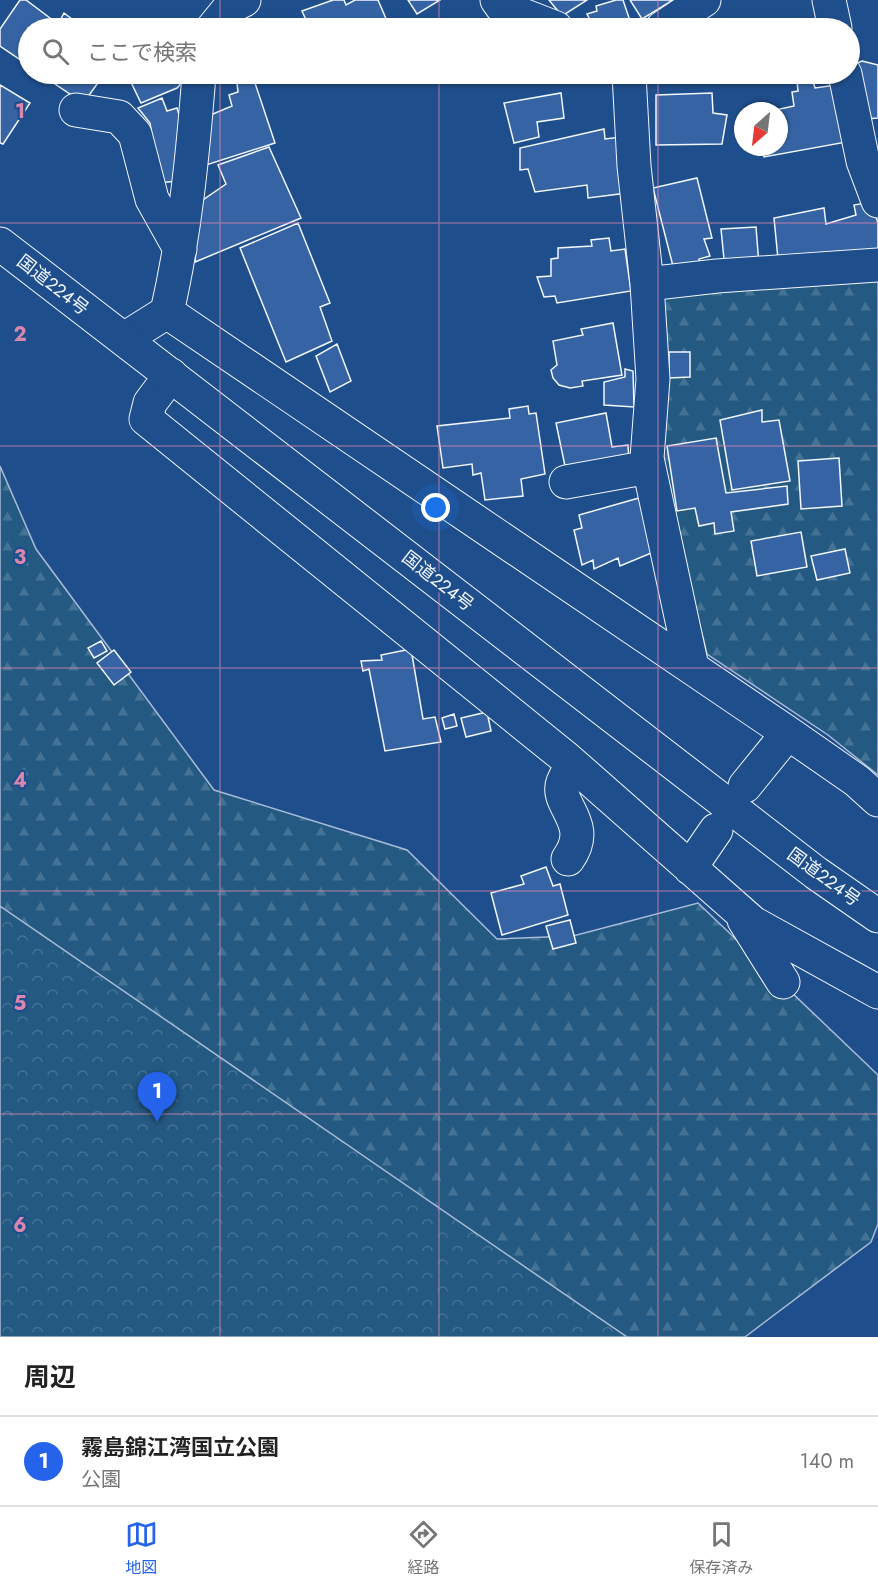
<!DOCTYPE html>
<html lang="ja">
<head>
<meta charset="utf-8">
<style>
	:root { --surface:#fff; --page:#f6f6f6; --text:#222; --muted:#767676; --line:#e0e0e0; --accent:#2563eb }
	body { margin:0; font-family:Jost,"Noto Sans JP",sans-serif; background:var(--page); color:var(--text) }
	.compass { position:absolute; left:734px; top:102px; width:54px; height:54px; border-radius:50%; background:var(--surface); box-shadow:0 2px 4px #0004; rotate:208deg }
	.you { position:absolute; left:436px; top:508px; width:21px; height:21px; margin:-15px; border:4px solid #fff; border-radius:50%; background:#1a73e8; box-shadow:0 0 0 9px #1a73e833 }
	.badge { display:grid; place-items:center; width:39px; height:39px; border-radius:50%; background:var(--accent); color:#fff; font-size:20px; font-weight:700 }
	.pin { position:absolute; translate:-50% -50px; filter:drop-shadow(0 2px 3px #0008) }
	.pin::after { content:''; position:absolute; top:32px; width:21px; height:18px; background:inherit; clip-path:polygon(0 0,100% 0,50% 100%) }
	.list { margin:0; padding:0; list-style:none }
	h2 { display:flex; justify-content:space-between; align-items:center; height:78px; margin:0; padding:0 24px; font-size:26px }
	h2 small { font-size:20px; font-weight:400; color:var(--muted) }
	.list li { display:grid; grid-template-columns:39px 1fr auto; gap:18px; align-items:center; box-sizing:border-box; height:90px; padding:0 24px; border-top:2px solid var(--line) }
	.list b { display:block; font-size:22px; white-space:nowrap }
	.list p { margin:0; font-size:20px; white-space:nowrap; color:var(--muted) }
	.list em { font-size:20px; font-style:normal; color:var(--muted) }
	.icon { flex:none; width:33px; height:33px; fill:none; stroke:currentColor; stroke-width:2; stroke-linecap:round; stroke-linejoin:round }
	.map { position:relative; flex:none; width:878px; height:1337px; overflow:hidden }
	.search { position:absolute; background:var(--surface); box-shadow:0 2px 4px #0004; left:18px; right:18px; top:18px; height:66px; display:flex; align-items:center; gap:15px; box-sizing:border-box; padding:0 21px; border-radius:33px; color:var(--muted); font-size:22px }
	.sheet { height:168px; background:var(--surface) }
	nav { display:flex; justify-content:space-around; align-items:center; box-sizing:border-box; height:84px; border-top:2px solid var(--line); background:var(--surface); font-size:16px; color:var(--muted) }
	nav a { display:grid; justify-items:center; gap:3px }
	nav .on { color:var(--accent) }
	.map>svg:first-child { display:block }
	.forest { fill:url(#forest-firs); stroke:#a8bbd7; stroke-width:1.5 }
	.park { fill:url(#park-crowns); stroke:#a8bbd7; stroke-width:1.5 }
	.building { fill:#3563a3; stroke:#f2f6ff; stroke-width:1.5 }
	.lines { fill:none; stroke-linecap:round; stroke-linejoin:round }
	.minor-casing { stroke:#f2f6ff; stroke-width:35 }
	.highway-casing { stroke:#f2f6ff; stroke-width:35 }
	.minor { stroke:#1f4e8c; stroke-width:33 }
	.highway { stroke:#1f4e8c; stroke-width:33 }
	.grid { fill:none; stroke:#da87ad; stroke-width:1.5; stroke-opacity:0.55 }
	.labels { text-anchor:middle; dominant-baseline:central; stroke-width:4.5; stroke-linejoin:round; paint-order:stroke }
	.street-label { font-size:18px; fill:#f2f6ff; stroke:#1f4e8c }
	.grid-label { font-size:20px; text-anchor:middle; font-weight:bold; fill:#da87ad; stroke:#1f4e8c; stroke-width:4.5; stroke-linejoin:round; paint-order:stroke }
</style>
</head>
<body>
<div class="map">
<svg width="878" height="1337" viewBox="0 0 878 1337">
	<defs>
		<pattern id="forest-firs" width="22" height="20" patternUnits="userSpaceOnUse" patternTransform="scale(1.5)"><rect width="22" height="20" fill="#245a82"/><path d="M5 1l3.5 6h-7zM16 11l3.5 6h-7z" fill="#447295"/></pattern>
		<pattern id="park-crowns" width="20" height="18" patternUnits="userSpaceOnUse" patternTransform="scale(1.5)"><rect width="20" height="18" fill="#245a82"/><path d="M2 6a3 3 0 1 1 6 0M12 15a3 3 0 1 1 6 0" fill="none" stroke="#447295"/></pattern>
	</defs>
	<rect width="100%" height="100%" fill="#1f4e8c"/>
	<path class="forest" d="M878,269V775L828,735L707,654L674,524L653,450L658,290Z
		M0,466L36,549L214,790L407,850L497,939L573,936L698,903L878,1075V1224L871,1242L745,1337H0Z"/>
	<path class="park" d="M0,906L627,1337H0Z"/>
	<path class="building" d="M20,0H26L58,24L64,13L80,25L79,28H28V65L0,46V29Z
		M333,0H344L346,5L355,0H378L390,28H299L298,24L306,20L302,11Z
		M408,0H440L417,14Z
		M549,0H587L562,16Z
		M616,0H623L630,21L594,28L587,14L597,11L596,6Z
		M630,0H673L642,19Z
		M862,61L878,65V118L866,119L851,66Z
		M40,74H95L100,80L87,98H76Z
		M127,74H188V76L177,88L141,103Z
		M236,74H252L275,143L203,166L208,116L232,106L229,95L238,92Z
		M812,77L815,88L836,85L852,141L764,157L762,147H779V111H771L794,106L792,92L798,91L797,80Z
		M0,85L30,103L3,144L0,143Z
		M561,93L564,118L537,122L539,137L514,143L504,103Z
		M712,93L713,113L727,115L722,144L656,145V95Z
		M162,98L167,111L177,108L182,124L176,181L160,183L150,123L138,108Z
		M604,129L605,139L621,137L627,193L588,198L587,185L535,192L528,169L520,170V148Z
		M269,147L301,218L195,262L200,202L226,184L218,165Z
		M697,178L712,238L704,239L710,256L699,259L700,265L674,270L653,188Z
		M871,202L878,223V252L845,258L843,251L803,254L778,259L774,218L824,208L826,224L856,215L854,205Z
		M298,223L330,303L320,307L332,341L286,362L240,248Z
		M756,227L759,265L725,269L721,229Z
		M609,238L611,251L625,249L631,291L557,303L555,296L544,297L537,277L551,276V259L558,258V248L592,246L591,240Z
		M613,323L622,375L582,381L583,386L570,388L559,385L553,378L551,370L557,365L553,341L583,335L581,329Z
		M337,344L351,381L330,392L316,356Z
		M669,352H690V377L669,378Z
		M625,369L633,371L634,407L604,405V382L625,377Z
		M528,406L529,414L536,413L545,474L521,479L523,496L485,500L481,473L473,475L472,464L443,468L437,426L510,418L509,409Z
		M762,410V422L779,420L790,481L732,490L720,420Z
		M606,413L612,447L628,445L629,462L566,471L556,423Z
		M716,438L726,493L787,486L788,504L731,512L734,531L715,534L714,523L699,526L695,508L677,511L667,446Z
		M839,458L842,506L801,509L798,461Z
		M639,498L656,551L620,566L618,558L594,569L593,560L582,565L574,530L582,528L579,515Z
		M801,532L807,567L757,576L751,541Z
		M845,549L850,573L817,580L811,556Z
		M101,641L107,651L94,658L88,648Z
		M411,649L423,719L435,717L441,742L385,751L369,669L363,671L361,661L382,660L381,655Z
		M114,650L131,672L114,685L97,663Z
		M487,712L491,731L466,737L461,718Z
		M454,714L457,726L445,729L442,718Z
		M546,867L553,886L560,884L568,915L502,935L491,893L524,884L521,876Z
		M570,920L576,943L553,949L546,926Z"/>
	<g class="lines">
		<g class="minor-casing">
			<path id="minor" d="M497,0L502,7L556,28
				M829,0L835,28
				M213,28L230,7L244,0
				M662,28L704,0
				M629,74L634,166L647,284L653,379L647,458L692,667
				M845,74L863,161L878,201
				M76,110L119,117L135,134L152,199L180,249
				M647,284L717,276L878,265
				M167,312C185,234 193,153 199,74
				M124,339L167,312L788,733L857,781L878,800
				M171,375L150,403L146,419L566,758L753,923L878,992
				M566,482L649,467
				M745,786L788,733
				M568,859C594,823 554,805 563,782C565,776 570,770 574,766
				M690,868L716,830
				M744,920L783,982"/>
		</g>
		<g class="highway-casing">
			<path id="highway" d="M0,244L816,873L878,916"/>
		</g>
		<use href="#minor" class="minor"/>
		<use href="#highway" class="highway"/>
	</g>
	<path class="grid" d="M220,0V28M439,0V28M658,0V28M220,74V1337M439,74V1337M658,74V1337M0,223H878M0,446H878M0,668H878M0,891H878M0,1114H878"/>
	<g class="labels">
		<g class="street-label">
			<text transform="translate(53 285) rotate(38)">国道224号</text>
			<text transform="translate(438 581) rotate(38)">国道224号</text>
			<text transform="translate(824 877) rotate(36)">国道224号</text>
		</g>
	</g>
	<g class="grid-label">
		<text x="20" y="118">1</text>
		<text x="20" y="341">2</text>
		<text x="20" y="564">3</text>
		<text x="20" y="787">4</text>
		<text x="20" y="1010">5</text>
		<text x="20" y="1232">6</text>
	</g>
</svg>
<svg class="compass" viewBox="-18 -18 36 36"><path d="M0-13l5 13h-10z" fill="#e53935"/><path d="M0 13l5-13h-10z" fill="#767676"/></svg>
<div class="you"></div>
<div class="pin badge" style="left:157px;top:1122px">1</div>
<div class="search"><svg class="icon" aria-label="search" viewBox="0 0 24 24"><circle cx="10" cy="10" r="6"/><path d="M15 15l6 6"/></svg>ここで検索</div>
</div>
<section class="sheet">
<h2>周辺<small></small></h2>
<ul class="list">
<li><span class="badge">1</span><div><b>霧島錦江湾国立公園</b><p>公園</p></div><em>140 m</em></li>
</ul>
</section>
<nav>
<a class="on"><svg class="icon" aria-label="map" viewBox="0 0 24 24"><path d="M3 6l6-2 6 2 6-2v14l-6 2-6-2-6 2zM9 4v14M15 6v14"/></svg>地図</a>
<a><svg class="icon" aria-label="directions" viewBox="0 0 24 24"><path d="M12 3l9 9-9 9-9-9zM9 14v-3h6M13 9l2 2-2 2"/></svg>経路</a>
<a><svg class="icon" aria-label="saved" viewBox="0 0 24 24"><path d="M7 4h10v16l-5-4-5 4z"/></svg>保存済み</a>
</nav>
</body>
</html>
